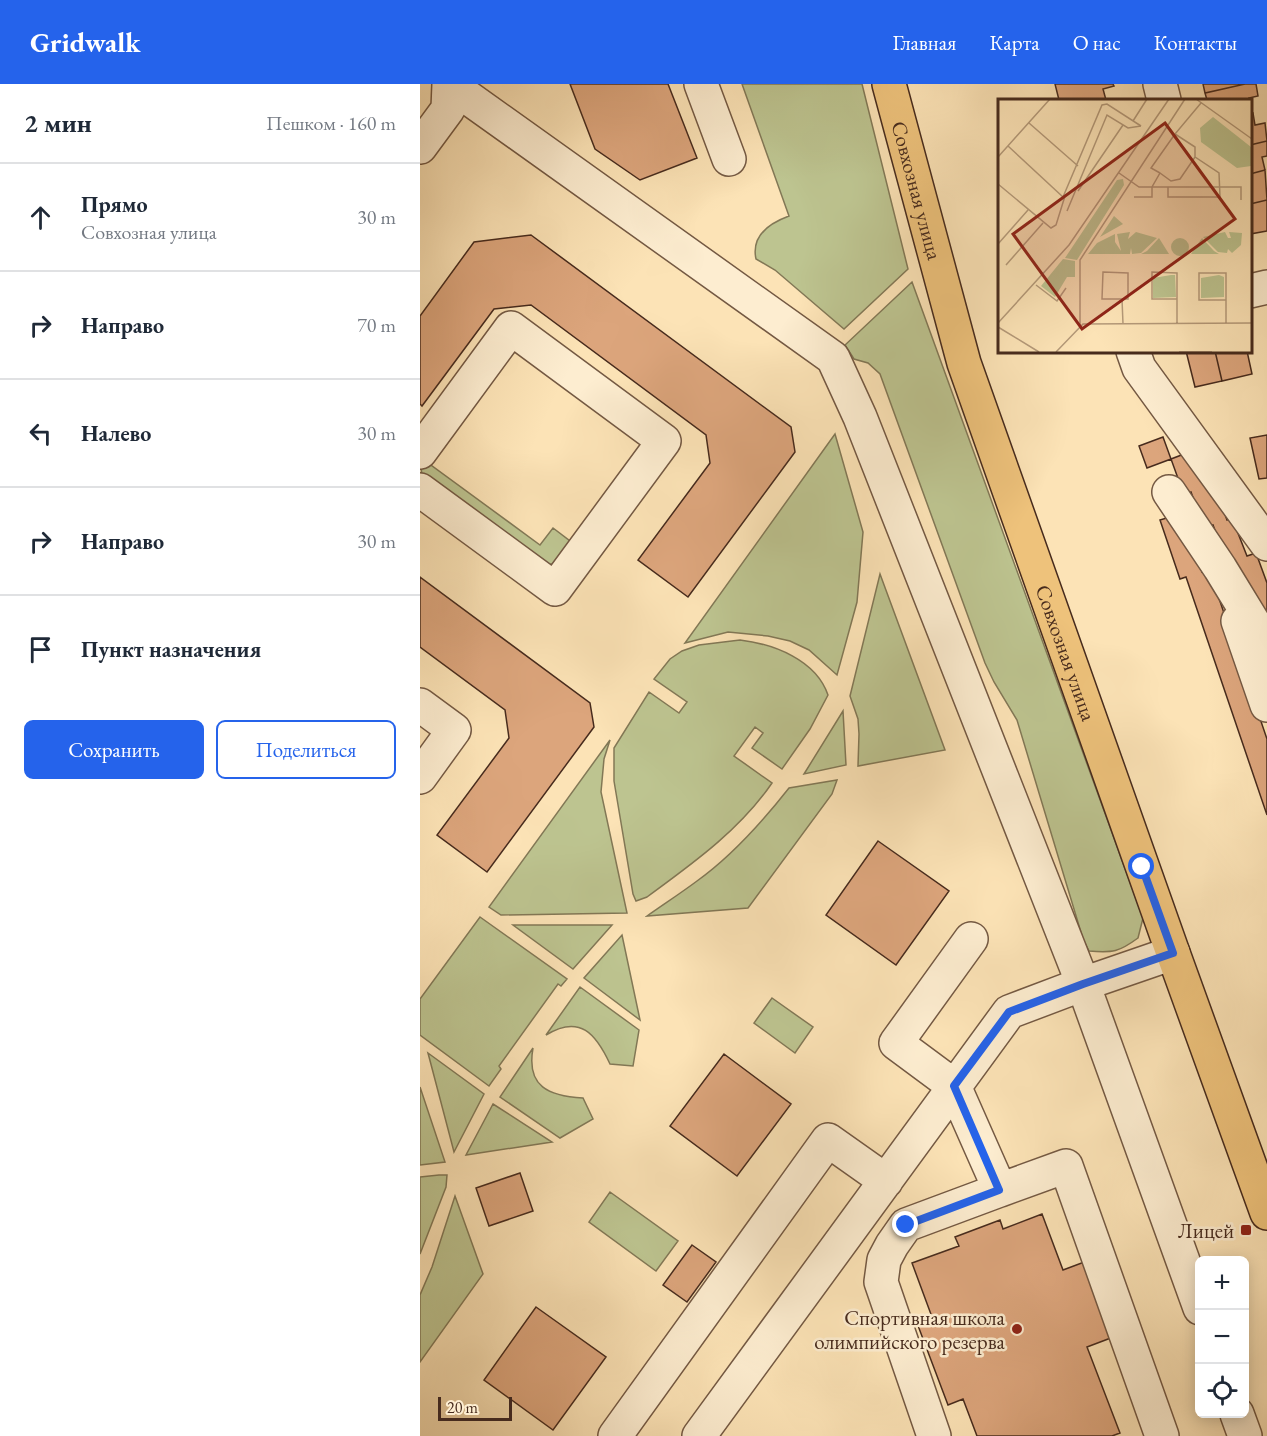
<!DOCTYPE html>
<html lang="ru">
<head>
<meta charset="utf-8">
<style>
	:root { --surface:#fff; --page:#f6f6f7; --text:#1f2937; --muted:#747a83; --line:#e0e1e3; --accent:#2563eb }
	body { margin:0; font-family:"EB Garamond",serif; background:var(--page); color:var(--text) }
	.controls { position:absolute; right:18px; bottom:18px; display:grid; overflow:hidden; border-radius:9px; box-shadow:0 3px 15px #0003 }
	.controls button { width:54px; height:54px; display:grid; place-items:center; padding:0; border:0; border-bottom:2px solid var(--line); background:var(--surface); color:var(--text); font:30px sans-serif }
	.scale { position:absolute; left:18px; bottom:15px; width:74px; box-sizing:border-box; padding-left:6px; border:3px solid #472b1d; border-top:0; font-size:16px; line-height:21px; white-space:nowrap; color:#472b1d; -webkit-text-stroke:4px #fdedd0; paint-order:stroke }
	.stop { position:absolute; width:18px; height:18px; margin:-14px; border:4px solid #2563eb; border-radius:50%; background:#fff }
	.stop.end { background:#2563eb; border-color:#fff; box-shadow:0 2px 6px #0008 }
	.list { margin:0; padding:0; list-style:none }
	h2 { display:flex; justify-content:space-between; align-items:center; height:78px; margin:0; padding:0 24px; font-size:26px }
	h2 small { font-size:20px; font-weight:400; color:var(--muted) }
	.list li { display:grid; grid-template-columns:39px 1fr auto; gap:18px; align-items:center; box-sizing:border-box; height:108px; padding:0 24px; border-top:2px solid var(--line) }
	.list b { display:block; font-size:22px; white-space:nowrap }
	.list p { margin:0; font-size:20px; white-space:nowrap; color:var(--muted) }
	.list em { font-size:20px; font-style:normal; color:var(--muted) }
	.actions { display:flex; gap:12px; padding:18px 24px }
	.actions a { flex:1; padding:14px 0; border:2px solid var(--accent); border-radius:9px; text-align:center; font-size:21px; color:var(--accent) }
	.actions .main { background:var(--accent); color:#fff }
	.icon { flex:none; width:33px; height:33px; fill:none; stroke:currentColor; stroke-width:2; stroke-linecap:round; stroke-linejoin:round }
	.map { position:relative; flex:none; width:847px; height:1352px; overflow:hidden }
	header { display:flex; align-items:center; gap:36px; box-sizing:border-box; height:84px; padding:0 30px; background:var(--accent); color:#fff }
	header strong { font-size:28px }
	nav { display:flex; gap:33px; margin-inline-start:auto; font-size:21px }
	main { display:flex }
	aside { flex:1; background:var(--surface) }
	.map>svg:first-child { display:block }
	.green { fill:#bdc490; stroke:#827856; stroke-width:1.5 }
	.building { fill:#dca57c; stroke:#472b1d; stroke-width:1.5 }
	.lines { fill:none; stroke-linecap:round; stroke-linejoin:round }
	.minor-casing { stroke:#745943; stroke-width:36 }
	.major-casing { stroke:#472b1d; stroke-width:36 }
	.minor { stroke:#fdedd0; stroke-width:33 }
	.major { stroke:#eec27b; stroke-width:33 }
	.route { stroke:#2563eb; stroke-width:8 }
	.poi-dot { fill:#8f2418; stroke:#fdedd0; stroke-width:2 }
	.labels { text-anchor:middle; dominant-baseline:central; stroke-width:5; stroke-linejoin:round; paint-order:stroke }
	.street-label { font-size:21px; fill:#472b1d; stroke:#fdedd0 }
	.poi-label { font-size:21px; fill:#472b1d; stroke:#fdedd0; text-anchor:end }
	.inset-road { fill:none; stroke:#b49979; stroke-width:1.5 }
	.view { fill:#8f2418; fill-opacity:0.15; stroke:#8f2418; stroke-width:3 }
	.inset-edge { fill:none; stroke:#472b1d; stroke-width:3 }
</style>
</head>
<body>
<header>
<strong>Gridwalk</strong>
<nav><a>Главная</a><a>Карта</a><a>О нас</a><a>Контакты</a></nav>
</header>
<main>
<aside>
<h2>2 мин<small>Пешком · 160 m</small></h2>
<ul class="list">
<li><svg class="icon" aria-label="ahead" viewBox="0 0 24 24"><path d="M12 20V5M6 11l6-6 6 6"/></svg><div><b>Прямо</b><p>Совхозная улица</p></div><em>30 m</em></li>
<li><svg class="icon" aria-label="right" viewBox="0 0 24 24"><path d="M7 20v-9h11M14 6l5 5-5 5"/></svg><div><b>Направо</b></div><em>70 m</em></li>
<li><svg class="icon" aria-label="left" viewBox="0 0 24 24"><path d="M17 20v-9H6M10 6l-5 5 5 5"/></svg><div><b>Налево</b></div><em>30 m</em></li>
<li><svg class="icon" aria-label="right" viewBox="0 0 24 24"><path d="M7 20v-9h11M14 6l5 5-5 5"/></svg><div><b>Направо</b></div><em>30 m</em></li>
<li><svg class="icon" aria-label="arrive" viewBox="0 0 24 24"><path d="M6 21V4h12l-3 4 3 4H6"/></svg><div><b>Пункт назначения</b></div></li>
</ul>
<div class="actions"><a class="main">Сохранить</a><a>Поделиться</a></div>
</aside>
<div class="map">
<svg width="847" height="1352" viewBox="0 0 847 1352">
	<rect width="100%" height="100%" fill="#fce3b6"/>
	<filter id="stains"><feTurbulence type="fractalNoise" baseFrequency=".00333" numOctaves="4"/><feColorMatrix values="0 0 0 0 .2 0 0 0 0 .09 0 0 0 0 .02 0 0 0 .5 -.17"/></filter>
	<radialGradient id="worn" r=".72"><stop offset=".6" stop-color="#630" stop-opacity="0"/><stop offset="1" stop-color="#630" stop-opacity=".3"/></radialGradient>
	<path class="green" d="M322,0H442L488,185L424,245L355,186L336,175C331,152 350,139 369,132Z
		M492,198L723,834L718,854C699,868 693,869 669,867L663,855L597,636L574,598L565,579L460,290L448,279L434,275L425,261Z
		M415,350L443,448L437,518L417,591L389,566L370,557L348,552L308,548L265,559Z
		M0,373L120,461L133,444L150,457L133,480L126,481L2,392Z
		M460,490L525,666L438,682L439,650L438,635L430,612Z
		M320,556C354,560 396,576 408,611L390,645L362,685L332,664L343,649L335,643L314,672L352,699C320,746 272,780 227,813L216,817L213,810L194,697V664L229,608L259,629L267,618L234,595L250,575L262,567L279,561Z
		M423,627L426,681L384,690Z
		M190,656L184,675L181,708L207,829L81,831L69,823Z
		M417,696L412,710L328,824L227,832C244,820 261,809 277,797C312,772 343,737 369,704Z
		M60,833L147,895L141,902L138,900L79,982L81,985L69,1002L0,951V915Z
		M93,841H192L153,885Z
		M202,851L220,936L164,894Z
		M160,903L219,946L213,982L190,980C176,950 160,930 126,951Z
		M352,914L393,943L375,969L334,939Z
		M113,964C106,1003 129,1012 163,1014L173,1035L140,1054L80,1013Z
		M8,969L64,1010L34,1068Z
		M0,1003L25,1078L0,1081Z
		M73,1020L132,1058L46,1071Z
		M19,1091H27L26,1103L0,1170V1093Z
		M190,1108L258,1157L236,1187L169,1138Z
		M35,1112L63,1190L0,1278V1211L12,1183Z"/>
	<path class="building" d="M150,0H248L277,74L220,96L175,65Z
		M635,0H693L694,2L683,5L686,16H639Z
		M783,0H825L785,9Z
		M825,0H836L838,12L829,14L830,16H787L785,9Z
		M833,29L835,41L845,39L847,57L830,61V30Z
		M847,57V72L842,73L845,86L830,90V61Z
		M845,86L847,116L830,120V90Z
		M847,116V147L830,150V120Z
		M111,151L371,343L375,368L268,513L218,476L290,379L286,351L111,221L74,225L2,322L0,320V232L54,158Z
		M766,267H795L802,297L775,303Z
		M795,267H827L832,290L802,297Z
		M847,351V394L839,395L830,354Z
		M743,353L751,375L727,384L719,362Z
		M772,367L794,400L807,436L812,434L827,472L836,469L847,499V548L807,479L793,441L784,444L771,408L764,411L751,375Z
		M753,432L770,450L782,488L789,485L847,655V731L766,493L760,495L740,436Z
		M0,493L170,619L174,643L67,788L17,751L89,654L85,626L0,563Z
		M458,757L529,807L476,881L406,831Z
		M304,970L371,1020L317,1092L250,1042Z
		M100,1089L113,1127L69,1142L56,1104Z
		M622,1130L643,1186L667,1177L696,1252L667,1263L700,1349L692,1352H557L543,1315L528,1321L497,1239L512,1233L492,1179L539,1162L535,1153L580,1136L583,1145Z
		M272,1161L296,1178L267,1218L243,1201Z
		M116,1223L186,1273L133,1346L64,1296Z"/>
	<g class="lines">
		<g class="minor-casing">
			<path id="minor" d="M29,0L413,274L440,333L663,900L780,1224
				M281,0L309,75
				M740,0L744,16
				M0,63L28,25L29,0
				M830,207L847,203
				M713,267L719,284L847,460
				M0,368L91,244L244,357L135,505L0,406
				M749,408L800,484L847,561
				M818,537L847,621
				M0,621L34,646L0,693
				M580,1106L646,1082L742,1352
				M817,1330L825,1352
				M195,1352L408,1056L466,1097
				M279,1352L589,928L663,900L753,869
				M514,1352L461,1198L464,1176L472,1161L486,1141L580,1106L534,1002L476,959L551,855"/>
		</g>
		<g class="major-casing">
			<g id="major">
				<path id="s1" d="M469,0L544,279L753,869L847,1129"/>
			</g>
		</g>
		<use href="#minor" class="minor"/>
		<use href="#major" class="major"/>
	</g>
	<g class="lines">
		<path class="route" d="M486,1141L579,1106L534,1002L589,928L663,900L753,869L722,783"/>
	</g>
	<g class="poi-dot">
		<rect x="820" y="1140" width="12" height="12" rx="3"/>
		<circle cx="597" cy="1245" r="6"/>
	</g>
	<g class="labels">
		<g class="street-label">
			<text stroke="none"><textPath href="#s1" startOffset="110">Совхозная улица</textPath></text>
			<text stroke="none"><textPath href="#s1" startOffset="596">Совхозная улица</textPath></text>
		</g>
		<g class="poi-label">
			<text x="814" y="1146">Лицей</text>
			<text x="585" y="1233">Спортивная школа<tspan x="585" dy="24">олимпийского резерва</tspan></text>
		</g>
	</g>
	<g transform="translate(578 15)">
		<rect width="254" height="254" fill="#fce3b6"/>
		<path d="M215,18L253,48V67L239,69L203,43L202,29ZM125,80L126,86L79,161L67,159L119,81ZM116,117L125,125L102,138ZM132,133L130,140L138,133L159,139L143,154L134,155L133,149L132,155H90L99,144L117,135V143L123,152L119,135ZM227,133L230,139H233L231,133L244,134L243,146L234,154L230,150L229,154L220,153L205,138ZM173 148a9 9 0 1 1 18 0a9 9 0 1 1-18 0ZM161,139L171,155H143L149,152ZM204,139L216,152L221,155H193ZM65,160L77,162V178H69L57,198L43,187ZM173,176H177L178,198L155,199V179ZM221,176L226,178V198L203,199V179Z" fill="#bdc490"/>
		<path class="inset-road" d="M198,0L254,40M135,22L149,0M31,24L80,67M10,47L65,98L104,6L109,5L143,27M0,58L52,0M197,58V48L177,35L203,4M121,74L141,88H243V101M162,74L153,69L177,35M0,85L53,129L58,126L67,97M80,92L125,26M136,98H154V88L162,74L173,82L182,80L197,58L221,74L222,98H170V88M69,112L109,16L130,29L143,27M0,145L30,111M8,166L45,124M105,173L130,174V200H104ZM254,175V200M38,186L59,202L68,189M124,200L125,225M179,200H154V173L179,174V224M0,224L71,146L171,0M228,224V174H201V201H228M82,227V161L187,0M0,228L41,253M58,253L85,225L254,224M181,253H214"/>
		<path class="view" d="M167,24L237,120L84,230L15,135Z"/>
		<rect width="254" height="254" class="inset-edge"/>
	</g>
	<rect width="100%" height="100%" filter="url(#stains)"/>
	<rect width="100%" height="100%" fill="url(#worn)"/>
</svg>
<div class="controls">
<button>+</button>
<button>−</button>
<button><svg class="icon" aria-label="locate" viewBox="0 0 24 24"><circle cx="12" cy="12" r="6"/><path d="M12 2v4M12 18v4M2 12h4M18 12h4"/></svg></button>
</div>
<div class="scale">20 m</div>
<div class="stop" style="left:722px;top:783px"></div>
<div class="stop end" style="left:486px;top:1141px"></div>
</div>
</main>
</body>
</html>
